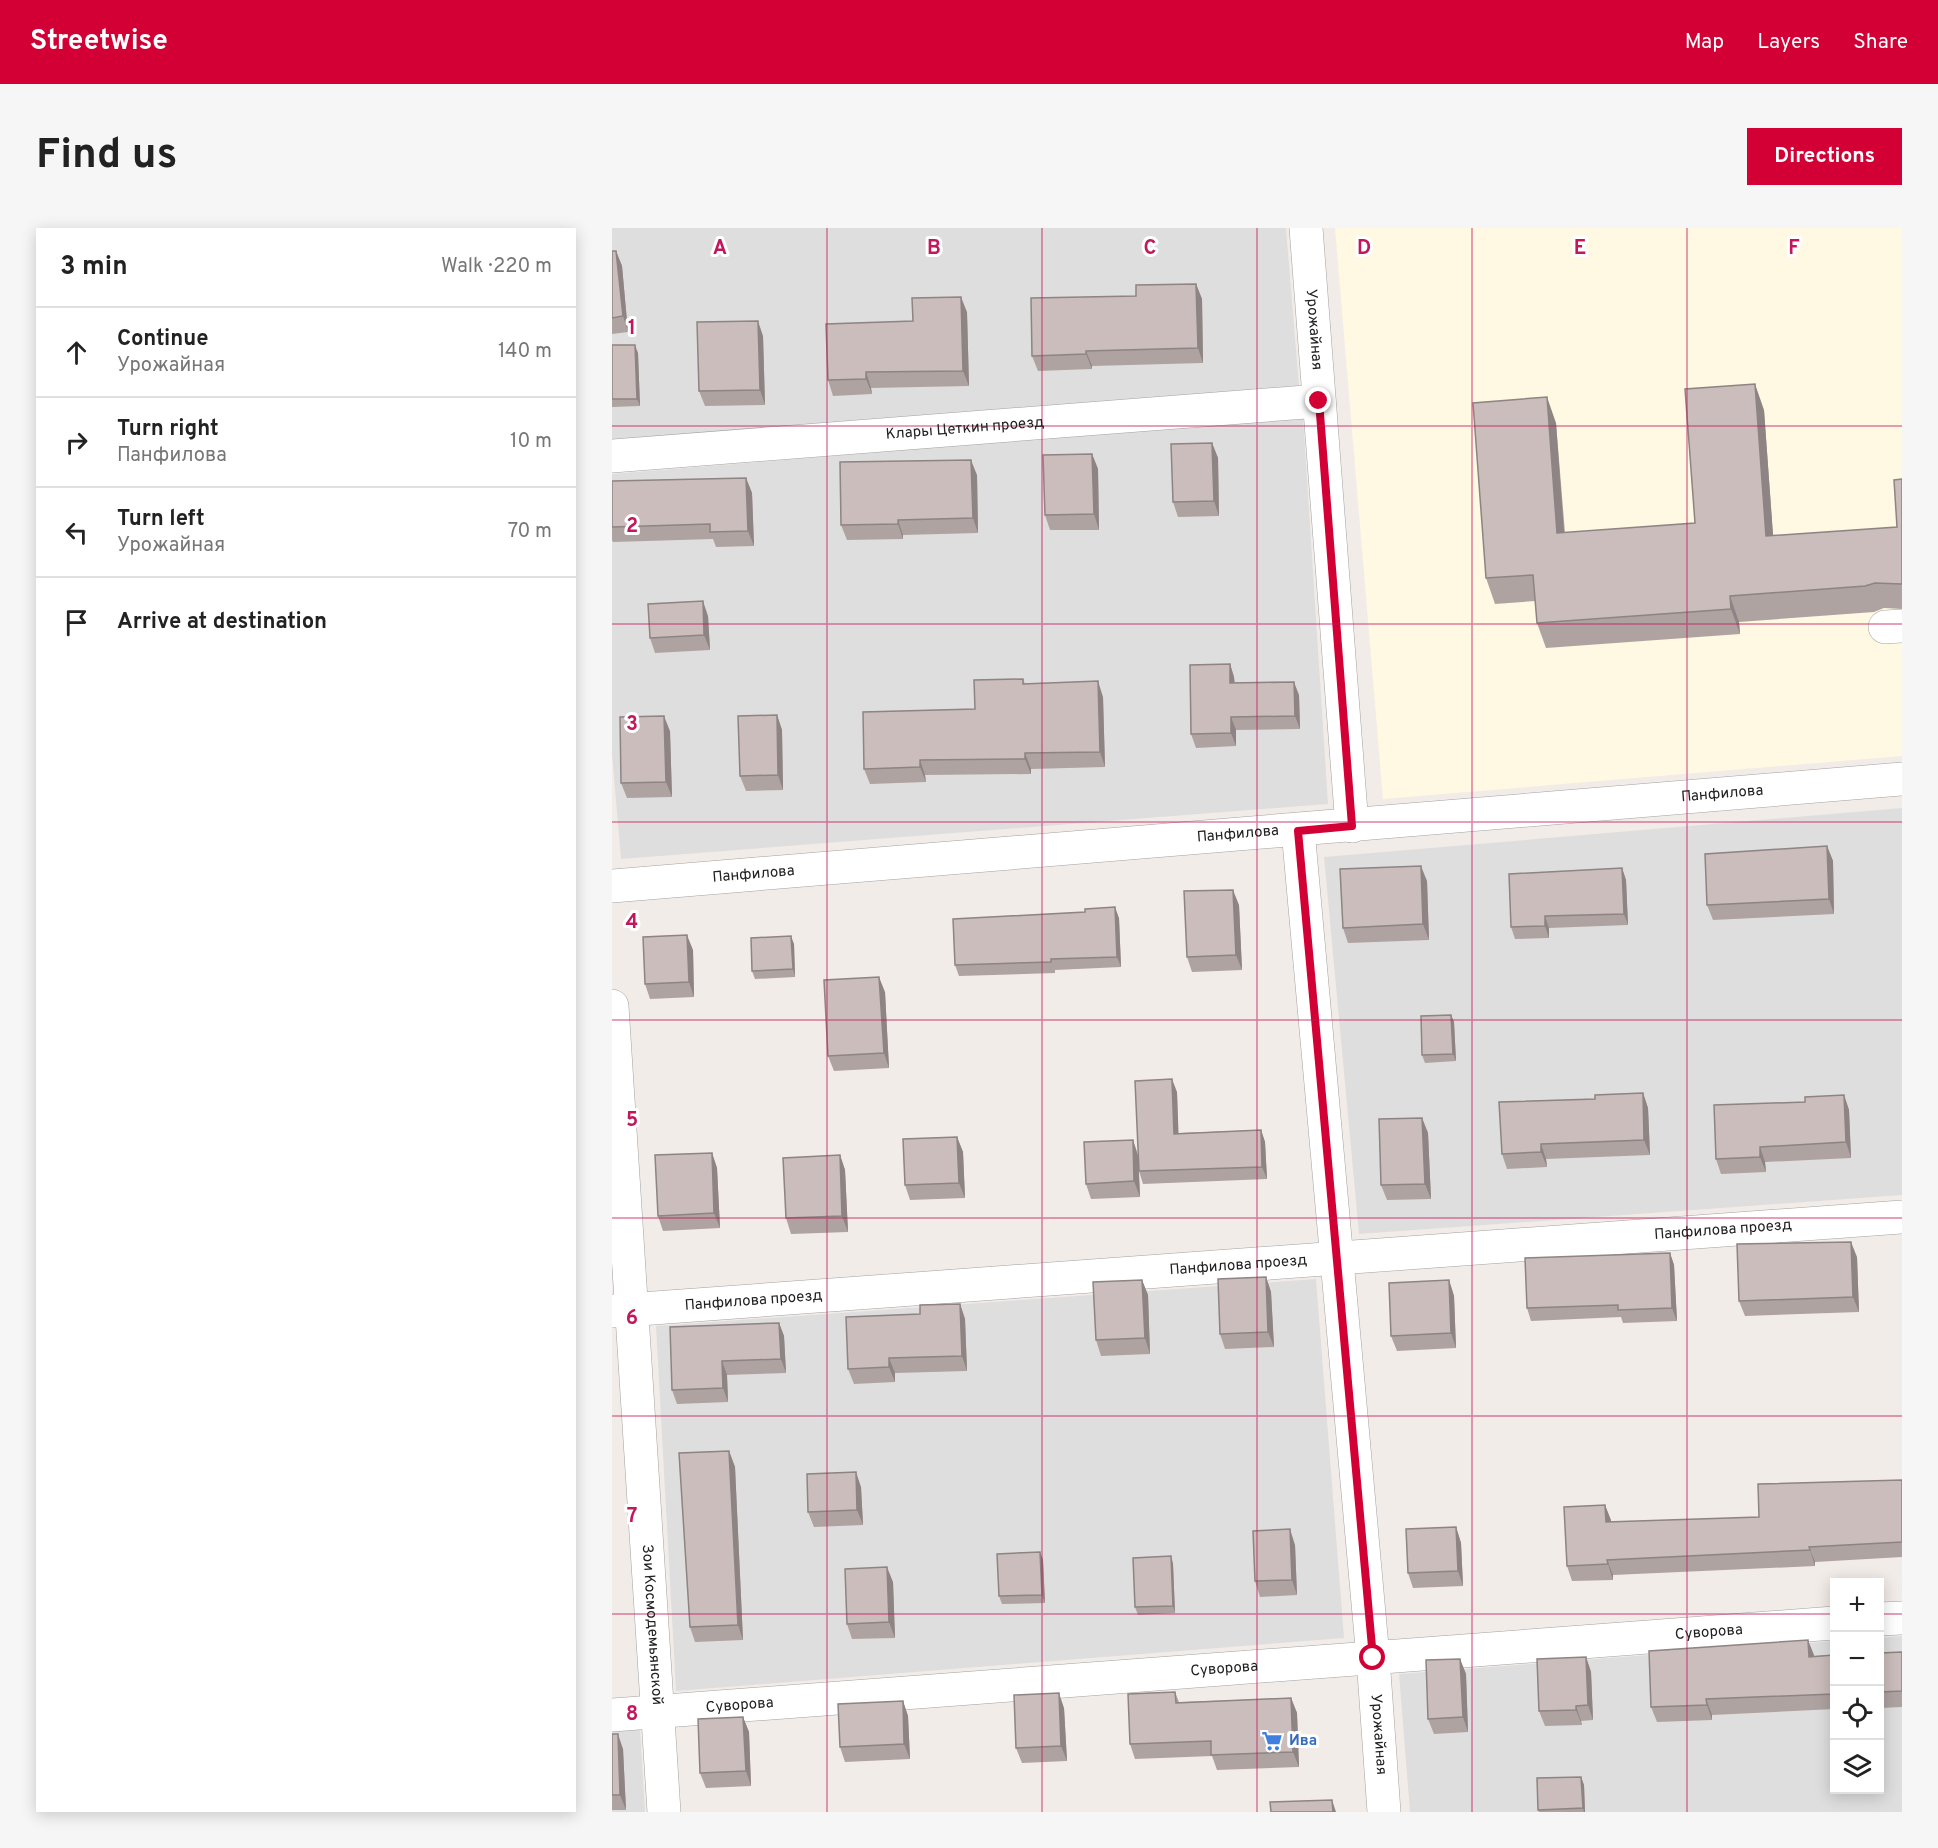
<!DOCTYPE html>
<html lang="en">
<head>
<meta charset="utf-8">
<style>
	:root { --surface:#fff; --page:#f6f6f6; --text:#222; --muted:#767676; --line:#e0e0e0; --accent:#d20034 }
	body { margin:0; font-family:Overpass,sans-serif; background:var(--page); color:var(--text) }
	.controls { position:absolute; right:18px; bottom:18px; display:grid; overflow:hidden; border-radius:0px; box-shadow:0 3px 15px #0003 }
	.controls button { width:54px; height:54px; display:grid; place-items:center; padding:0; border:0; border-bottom:2px solid var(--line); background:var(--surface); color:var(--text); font:30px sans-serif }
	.stop { position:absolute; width:18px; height:18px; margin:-14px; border:4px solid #d20034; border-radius:50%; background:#fff }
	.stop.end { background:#d20034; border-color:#fff; box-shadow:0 2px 6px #0008 }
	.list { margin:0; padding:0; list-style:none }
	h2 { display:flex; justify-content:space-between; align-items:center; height:78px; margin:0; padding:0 24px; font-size:26px }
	h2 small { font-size:20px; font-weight:400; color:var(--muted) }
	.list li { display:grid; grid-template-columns:39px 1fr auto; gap:18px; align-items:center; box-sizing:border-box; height:90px; padding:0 24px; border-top:2px solid var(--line) }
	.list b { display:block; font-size:22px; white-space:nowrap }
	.list p { margin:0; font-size:20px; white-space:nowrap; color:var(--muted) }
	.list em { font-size:20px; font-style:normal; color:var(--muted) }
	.icon { flex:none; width:33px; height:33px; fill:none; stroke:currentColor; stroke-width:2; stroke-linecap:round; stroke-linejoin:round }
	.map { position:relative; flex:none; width:1290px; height:1584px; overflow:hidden; border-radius:0px }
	header { display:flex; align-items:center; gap:36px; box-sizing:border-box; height:84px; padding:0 30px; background:var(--accent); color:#fff }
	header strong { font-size:28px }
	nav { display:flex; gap:33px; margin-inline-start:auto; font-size:21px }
	.intro { display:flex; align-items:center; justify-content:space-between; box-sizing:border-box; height:144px; padding:0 36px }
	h1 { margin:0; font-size:42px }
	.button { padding:15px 27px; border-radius:0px; background:var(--accent); color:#fff; font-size:21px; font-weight:700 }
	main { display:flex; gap:36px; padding:0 36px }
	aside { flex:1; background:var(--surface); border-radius:0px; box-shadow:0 3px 15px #0003 }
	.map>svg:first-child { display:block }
	.residential { fill:#dfdede }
	.education { fill:#fff8e3 }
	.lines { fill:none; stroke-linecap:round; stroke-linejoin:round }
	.minor-casing { stroke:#a2a2a2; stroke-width:34 }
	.minor { stroke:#fff; stroke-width:33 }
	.wall { fill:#aea3a1 }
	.shaded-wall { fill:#8d8483 }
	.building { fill:#cabdbb; stroke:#8d8483; stroke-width:1.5 }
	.route { stroke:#d20034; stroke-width:8 }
	.grid { fill:none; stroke:#c2185b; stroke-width:1.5; stroke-opacity:0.55 }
	.labels { text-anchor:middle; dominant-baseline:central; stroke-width:6; stroke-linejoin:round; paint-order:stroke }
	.street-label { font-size:15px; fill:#212121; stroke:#fff }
	.shop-label { font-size:15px; font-weight:bold; fill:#366cbe; stroke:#fff; text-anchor:start }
	.grid-label { font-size:20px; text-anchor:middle; font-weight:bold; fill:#c2185b; stroke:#fff; stroke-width:6; stroke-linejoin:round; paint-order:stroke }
</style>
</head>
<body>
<header>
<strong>Streetwise</strong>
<nav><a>Map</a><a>Layers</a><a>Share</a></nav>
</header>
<div class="intro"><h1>Find us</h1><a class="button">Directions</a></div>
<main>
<aside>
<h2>3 min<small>Walk · 220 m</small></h2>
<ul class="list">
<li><svg class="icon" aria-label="ahead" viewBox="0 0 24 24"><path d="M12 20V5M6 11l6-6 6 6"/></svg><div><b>Continue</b><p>Урожайная</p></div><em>140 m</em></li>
<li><svg class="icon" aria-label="right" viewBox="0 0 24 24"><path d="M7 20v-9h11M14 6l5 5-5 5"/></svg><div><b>Turn right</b><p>Панфилова</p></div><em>10 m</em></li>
<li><svg class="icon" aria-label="left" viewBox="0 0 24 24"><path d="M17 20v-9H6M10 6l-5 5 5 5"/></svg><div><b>Turn left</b><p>Урожайная</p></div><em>70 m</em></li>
<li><svg class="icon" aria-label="arrive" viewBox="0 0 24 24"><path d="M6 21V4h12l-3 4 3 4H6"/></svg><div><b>Arrive at destination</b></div></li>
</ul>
</aside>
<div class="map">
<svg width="1290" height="1584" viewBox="0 0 1290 1584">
	<rect width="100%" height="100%" fill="#f2ece8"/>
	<path class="residential" d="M0,0H674L687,158L0,213Z
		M691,189L716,576L9,631L0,526V246Z
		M1290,580V967L747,1006L712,629Z
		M704,1051L732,1410L64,1463L44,1098Z
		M1290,1408V1584H798L787,1446L1222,1413V1562H1268V1410Z
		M28,1501L33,1584H0V1503Z"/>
	<path class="education" d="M723,0H1290V528L771,571Z"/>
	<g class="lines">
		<g class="minor-casing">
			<g id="minor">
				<path id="s1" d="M694,0L740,598"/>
				<path id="s2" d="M0,228L707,173"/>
				<path d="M1273,399L1290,398"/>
				<path id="s3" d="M686,602L761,1430L772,1584"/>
				<path id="s4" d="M0,658L1290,551"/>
				<path id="s5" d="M0,778L52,1584"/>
				<path id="s6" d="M0,1083L1290,989"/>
				<path d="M1268,1391L1290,1390"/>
				<path id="s7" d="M0,1487L1222,1395"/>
			</g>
		</g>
		<use href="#minor" class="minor"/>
	</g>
	<path class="wall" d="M0,23H4L10,38L16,104L0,106Z
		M584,56L590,71L591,135L480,138V141L426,143L420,128L524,68Z
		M355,84L357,158L259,160L260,166L221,168L216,152L301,93Z
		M151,108L153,177L93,178L87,163Z
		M0,117L26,125L28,178L0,179Z
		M1152,182L1161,308L1285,299L1290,251V381L1272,380L1262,384L1127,394L1128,406L934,420L925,395L923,373L883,376L874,350L944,195L953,305L1083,295Z
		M600,215L606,230L607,288L566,289L561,274Z
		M480,226L486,241L487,302H438L433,287Z
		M365,247L366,305L291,307V311L235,312L229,297Z
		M134,250L140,265L142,318L104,319L101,311L1,314L0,312V253Z
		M96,388L98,422L43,425L38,410Z
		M618,436L622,449L623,455L687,467L688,501L624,502V518L584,520L579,506Z
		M411,451L413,456L491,469L493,539L419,541V546L313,547L314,554L258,556L252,541L363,481Z
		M165,487L170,502L171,562L134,563L128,548Z
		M58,503L60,569L15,570L9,555Z
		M1215,618L1221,633L1222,686L1101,692L1095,677Z
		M1010,640L1014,652L1016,697L937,700V710L903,711L899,699Z
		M815,653L817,712L736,715L731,700Z
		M627,677L630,742L580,744L575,729Z
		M507,690L509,739L443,742V745L347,748L343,737Z
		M182,716L183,749L143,751L140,743Z
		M81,722L82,769L38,771L33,756Z
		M273,764L277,840L222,843L216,828Z
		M839,787L842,794L844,833L813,835L810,827Z
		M565,864L566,905L649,902L653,914L655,951L531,956L527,943L528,969L479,971L474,956L521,912L526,927Z
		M1031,865L1036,880L1038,927L934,931L935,939L895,941L890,926L983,871Z
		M1232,867L1237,882L1239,930L1153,934L1154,944L1109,946L1104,931L1193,874Z
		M810,890L816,905L819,971L775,972L769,957Z
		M345,909L351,924L353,970L298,972L293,957Z
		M100,925L105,940L108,1000L51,1003L46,988Z
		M228,927L233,942L236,1004L179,1006L174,990Z
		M1058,1025L1062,1037L1065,1093L1011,1095L1009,1089L919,1093L915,1080Z
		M1245,1029L1247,1084L1133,1088L1127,1073Z
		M654,1049L659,1064L662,1119L613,1121L608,1106Z
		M530,1052L536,1067L538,1126L489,1128L484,1112Z
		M837,1052L842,1068L844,1120L785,1123L779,1108Z
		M348,1076L353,1091L355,1143L283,1145V1154L242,1156L236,1141L308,1086Z
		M167,1095L172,1108L174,1145L115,1147L116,1174L65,1176L60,1162Z
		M117,1223L123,1239L131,1412L83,1414L78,1399Z
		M1290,1252V1329L1203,1334V1338L1001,1347V1352L960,1353L955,1338L993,1277L999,1294L1147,1289Z
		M249,1259L251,1297L202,1299L196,1284Z
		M844,1299L849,1315L851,1358L801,1360L796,1345Z
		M683,1317L685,1367L648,1369L643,1353Z
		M428,1324L431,1332L433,1375L390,1376L387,1368Z
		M559,1328L561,1336L563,1385L526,1387L523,1379Z
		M281,1354L283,1410L240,1411L235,1396Z
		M1290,1424V1479L1268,1480V1425Z
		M1202,1427V1428L1222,1427V1481L1100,1487V1492L1045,1494L1039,1479Z
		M974,1429L979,1444L981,1492L969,1493L970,1497L933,1498L927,1483Z
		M848,1431L854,1446L856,1504L822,1506L816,1491Z
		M563,1464L567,1474L679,1470L685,1485L687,1539L605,1542L600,1528L523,1531L518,1516Z
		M291,1473L296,1488L298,1531L233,1534L228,1519Z
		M452,1480L455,1533L410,1535L404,1520Z
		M131,1489L137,1504L139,1558L94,1560L88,1545Z
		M0,1506L11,1521L14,1582H0Z
		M969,1549L972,1557L973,1584H927L926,1582Z"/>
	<path class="shaded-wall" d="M4,23L10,38L16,104L11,88Z
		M584,56L590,71L591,135L586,120Z
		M349,69L355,84L357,158L351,143Z
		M146,93L151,108L153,177L148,162Z
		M23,117L26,125L28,178L25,171Z
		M474,123L480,138V141L474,126Z
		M254,144L259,160L260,166L254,151Z
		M1143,156L1152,182L1163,334L1154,308Z
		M935,169L944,195L954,331L945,305Z
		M600,215L606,230L607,288L602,273Z
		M480,226L486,241L487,302L482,286Z
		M359,232L365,247L366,305L361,290Z
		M134,250L140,265L142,318L136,303Z
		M286,292L291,307V311L286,296Z
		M1118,368L1127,394L1128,406L1119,381Z
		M91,373L96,388L98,422L92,407Z
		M618,436L622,449L623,469L618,455Z
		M486,453L491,469L493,539L488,524Z
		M682,454L687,467L688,501L683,488Z
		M165,487L170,502L171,562L166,547Z
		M52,488L58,503L60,569L54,554Z
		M619,489L624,502V518L619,505Z
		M413,525L419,541V546L413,531Z
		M308,532L313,547L314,554L308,539Z
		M1215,618L1221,633L1222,686L1217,671Z
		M809,638L815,653L817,712L811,696Z
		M1010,640L1014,652L1016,697L1012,686Z
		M621,662L627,677L630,742L624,727Z
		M503,679L507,690L509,739L505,729Z
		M933,688L937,700V710L933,698Z
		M75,707L81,722L82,769L77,754Z
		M179,708L182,716L183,749L181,741Z
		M267,749L273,764L277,840L272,825Z
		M839,787L842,794L844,833L841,826Z
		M560,851L565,864L567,918L562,906Z
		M1031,865L1036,880L1038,927L1032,912Z
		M1232,867L1237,882L1239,930L1234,914Z
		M810,890L816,905L819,971L813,956Z
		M649,902L653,914L655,951L650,939Z
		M345,909L351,924L353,970L347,955Z
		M521,912L526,928L528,969L522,953Z
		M929,916L934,931L935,939L929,924Z
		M1148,919L1153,934L1154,944L1148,929Z
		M100,925L105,940L108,1000L102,985Z
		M228,927L233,942L236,1004L230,988Z
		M1239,1014L1245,1029L1247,1084L1241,1069Z
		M1058,1025L1062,1037L1065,1093L1060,1080Z
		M654,1049L659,1064L662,1119L656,1104Z
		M530,1052L536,1067L538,1126L533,1110Z
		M837,1052L842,1068L844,1120L839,1105Z
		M348,1076L353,1091L355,1143L350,1128Z
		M167,1095L172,1108L174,1145L169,1131Z
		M277,1130L283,1145V1154L277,1139Z
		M110,1133L115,1147L116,1174L111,1160Z
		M117,1223L123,1239L131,1412L126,1397Z
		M244,1244L249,1259L251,1297L245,1282Z
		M993,1277L999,1292V1309L994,1294Z
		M844,1299L849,1315L851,1358L846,1343Z
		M678,1301L683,1317L685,1367L680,1352Z
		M1197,1319L1203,1334V1338L1198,1322Z
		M428,1324L431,1332L433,1375L430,1367Z
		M559,1328L561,1336L563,1385L561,1378Z
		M995,1332L1001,1347V1352L996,1336Z
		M275,1339L281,1354L283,1410L277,1394Z
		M1196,1412L1202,1427L1203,1444L1197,1429Z
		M974,1429L979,1444L981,1492L976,1477Z
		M848,1431L854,1446L856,1504L851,1489Z
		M447,1465L452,1480L455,1533L449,1518Z
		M679,1470L685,1485L687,1539L681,1524Z
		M1094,1471L1100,1487V1492L1095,1477Z
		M291,1473L296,1488L298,1531L292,1516Z
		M964,1478L969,1493L970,1497L964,1482Z
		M131,1489L137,1504L139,1558L134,1543Z
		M6,1506L11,1521L14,1582L8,1567Z
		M969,1549L972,1557L973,1584H972L971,1580Z
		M720,1572L724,1584H721Z"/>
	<path class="building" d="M0,23H4L11,88L0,90Z
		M584,56L586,120L474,123V126L420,128L419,70L524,68V57Z
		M349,69L351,143L254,144V151L216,152L214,96L301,93L300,70Z
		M146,93L148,162L87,163L85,94Z
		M0,117H23L25,171H0Z
		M1143,156L1154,308L1285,299L1282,252L1290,251V356L1263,355L1253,358L1118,368L1119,381L925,395L921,347L874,350L861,175L935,169L945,305L1083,295L1073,161Z
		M600,215L602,273L561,274L559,216Z
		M480,226L482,286L433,287L431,227Z
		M359,232L361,290L286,292V296L229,297L228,234Z
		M134,250L136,303L98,304V296L0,299V253Z
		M91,373L92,407L38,410L36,376Z
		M618,436V455L682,454L683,488L619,489V505L579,506L578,437Z
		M411,451V456L486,453L488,524L413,525V531L308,532V539L252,541L251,484L363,481L362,452Z
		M165,487L166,547L128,548L126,488Z
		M52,488L54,554L9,555L8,489Z
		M1215,618L1217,671L1095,677L1093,626Z
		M809,638L811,696L731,700L728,641Z
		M1010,640L1012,686L933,688V698L899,699L897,646Z
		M621,662L624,727L575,729L572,663Z
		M503,679L505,729L439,731V734L343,737L341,691L473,684V681Z
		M75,707L77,754L33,756L31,709Z
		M179,708L181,741L140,743L139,710Z
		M267,749L272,825L216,828L212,752Z
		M839,787L841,826L810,827L809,788Z
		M560,851L562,906L649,902L650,939L527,943L523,853Z
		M1031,865L1032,912L929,916V924L890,926L887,874L983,871V867Z
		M1232,867L1234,914L1148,919V929L1104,931L1102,877L1193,874V869Z
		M810,890L813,956L769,957L767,891Z
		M345,909L347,955L293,957L291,911Z
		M521,912L522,953L474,956L472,914Z
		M100,925L102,985L46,988L43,927Z
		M228,927L230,988L174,990L171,930Z
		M1239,1014L1241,1069L1127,1073L1125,1016Z
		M1058,1025L1060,1080L1006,1082V1077L915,1080L913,1030Z
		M654,1049L656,1104L608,1106L606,1051Z
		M530,1052L533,1110L484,1112L481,1054Z
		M837,1052L839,1105L779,1108L777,1055Z
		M348,1076L350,1128L277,1130V1139L236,1141L234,1089L308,1086V1077Z
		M167,1095L169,1131L110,1133L111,1160L60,1162L58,1099Z
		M117,1223L126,1397L78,1399L67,1225Z
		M244,1244L245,1282L196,1284L195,1246Z
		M1290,1252V1314L1197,1319L1198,1322L995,1332L996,1336L955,1338L952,1279L993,1277L994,1294L1147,1289L1146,1256Z
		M844,1299L846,1343L796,1345L794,1301Z
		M678,1301L680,1352L643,1353L641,1303Z
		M428,1324L430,1367L387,1368L385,1326Z
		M559,1328L561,1378L523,1379L521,1330Z
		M275,1339L277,1394L235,1396L233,1341Z
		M1196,1412L1197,1429L1222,1427V1466L1094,1471L1095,1477L1039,1479L1037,1423Z
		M1290,1424V1463L1268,1464V1425Z
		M974,1429L976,1477L964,1478V1482L927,1483L925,1431Z
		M848,1431L851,1489L816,1491L814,1432Z
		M563,1464L564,1475L679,1470L681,1524L599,1527V1513L518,1516L516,1466Z
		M447,1465L449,1518L404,1520L402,1467Z
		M291,1473L292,1516L228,1519L226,1476Z
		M131,1489L134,1543L88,1545L86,1491Z
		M0,1506H6L8,1567H0Z
		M969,1549L971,1580L926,1582L925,1550Z
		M720,1572L721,1584H659L658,1574Z"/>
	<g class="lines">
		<path class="route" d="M707,173L740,598L686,603L761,1430"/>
	</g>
	<path class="grid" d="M215,0V1584M430,0V1584M645,0V1584M860,0V1584M1075,0V1584M0,198H1290M0,396H1290M0,594H1290M0,792H1290M0,990H1290M0,1188H1290M0,1386H1222M1268,1386H1290"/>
	<defs>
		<g id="supermarket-bare" transform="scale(1.62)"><path d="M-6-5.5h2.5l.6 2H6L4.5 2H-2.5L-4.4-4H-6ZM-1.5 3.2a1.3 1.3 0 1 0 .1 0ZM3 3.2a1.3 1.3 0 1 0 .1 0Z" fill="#3f7fe0" stroke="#fff" stroke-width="2.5" paint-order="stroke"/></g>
	</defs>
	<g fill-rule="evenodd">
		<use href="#supermarket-bare" x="660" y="1513"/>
	</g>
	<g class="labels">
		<g class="street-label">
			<text stroke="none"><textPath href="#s1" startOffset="102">Урожайная</textPath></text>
			<text stroke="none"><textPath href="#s2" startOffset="354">Клары Цеткин проезд</textPath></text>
			<text stroke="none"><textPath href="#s4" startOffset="1114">Панфилова</textPath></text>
			<text stroke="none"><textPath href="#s4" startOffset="628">Панфилова</textPath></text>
			<text stroke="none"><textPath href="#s4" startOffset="142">Панфилова</textPath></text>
			<text stroke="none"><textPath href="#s6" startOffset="1114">Панфилова проезд</textPath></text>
			<text stroke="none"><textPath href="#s6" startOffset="628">Панфилова проезд</textPath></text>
			<text stroke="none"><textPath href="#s6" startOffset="142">Панфилова проезд</textPath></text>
			<text stroke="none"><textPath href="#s5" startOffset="620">Зои Космодемьянской</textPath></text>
			<text stroke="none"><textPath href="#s7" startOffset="1100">Суворова</textPath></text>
			<text stroke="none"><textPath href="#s7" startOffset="614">Суворова</textPath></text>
			<text stroke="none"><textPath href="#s7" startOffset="128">Суворова</textPath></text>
			<text stroke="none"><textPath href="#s3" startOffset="908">Урожайная</textPath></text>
		</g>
		<g class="shop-label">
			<text x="677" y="1513">Ива</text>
		</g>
	</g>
	<g class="grid-label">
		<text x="108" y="26">A</text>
		<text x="322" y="26">B</text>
		<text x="538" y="26">C</text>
		<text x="752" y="26">D</text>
		<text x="968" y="26">E</text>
		<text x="1182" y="26">F</text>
		<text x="20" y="106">1</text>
		<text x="20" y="304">2</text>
		<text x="20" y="502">3</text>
		<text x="20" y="700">4</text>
		<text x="20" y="898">5</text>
		<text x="20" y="1096">6</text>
		<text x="20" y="1294">7</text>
		<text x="20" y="1492">8</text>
	</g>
</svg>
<div class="controls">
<button>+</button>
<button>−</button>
<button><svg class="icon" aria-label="locate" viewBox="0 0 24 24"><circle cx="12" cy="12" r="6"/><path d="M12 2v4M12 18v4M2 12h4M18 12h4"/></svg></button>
<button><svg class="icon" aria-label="layers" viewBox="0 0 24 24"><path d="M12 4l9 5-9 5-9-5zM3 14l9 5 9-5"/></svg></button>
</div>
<div class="stop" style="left:761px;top:1430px"></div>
<div class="stop end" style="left:707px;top:173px"></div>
</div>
</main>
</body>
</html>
